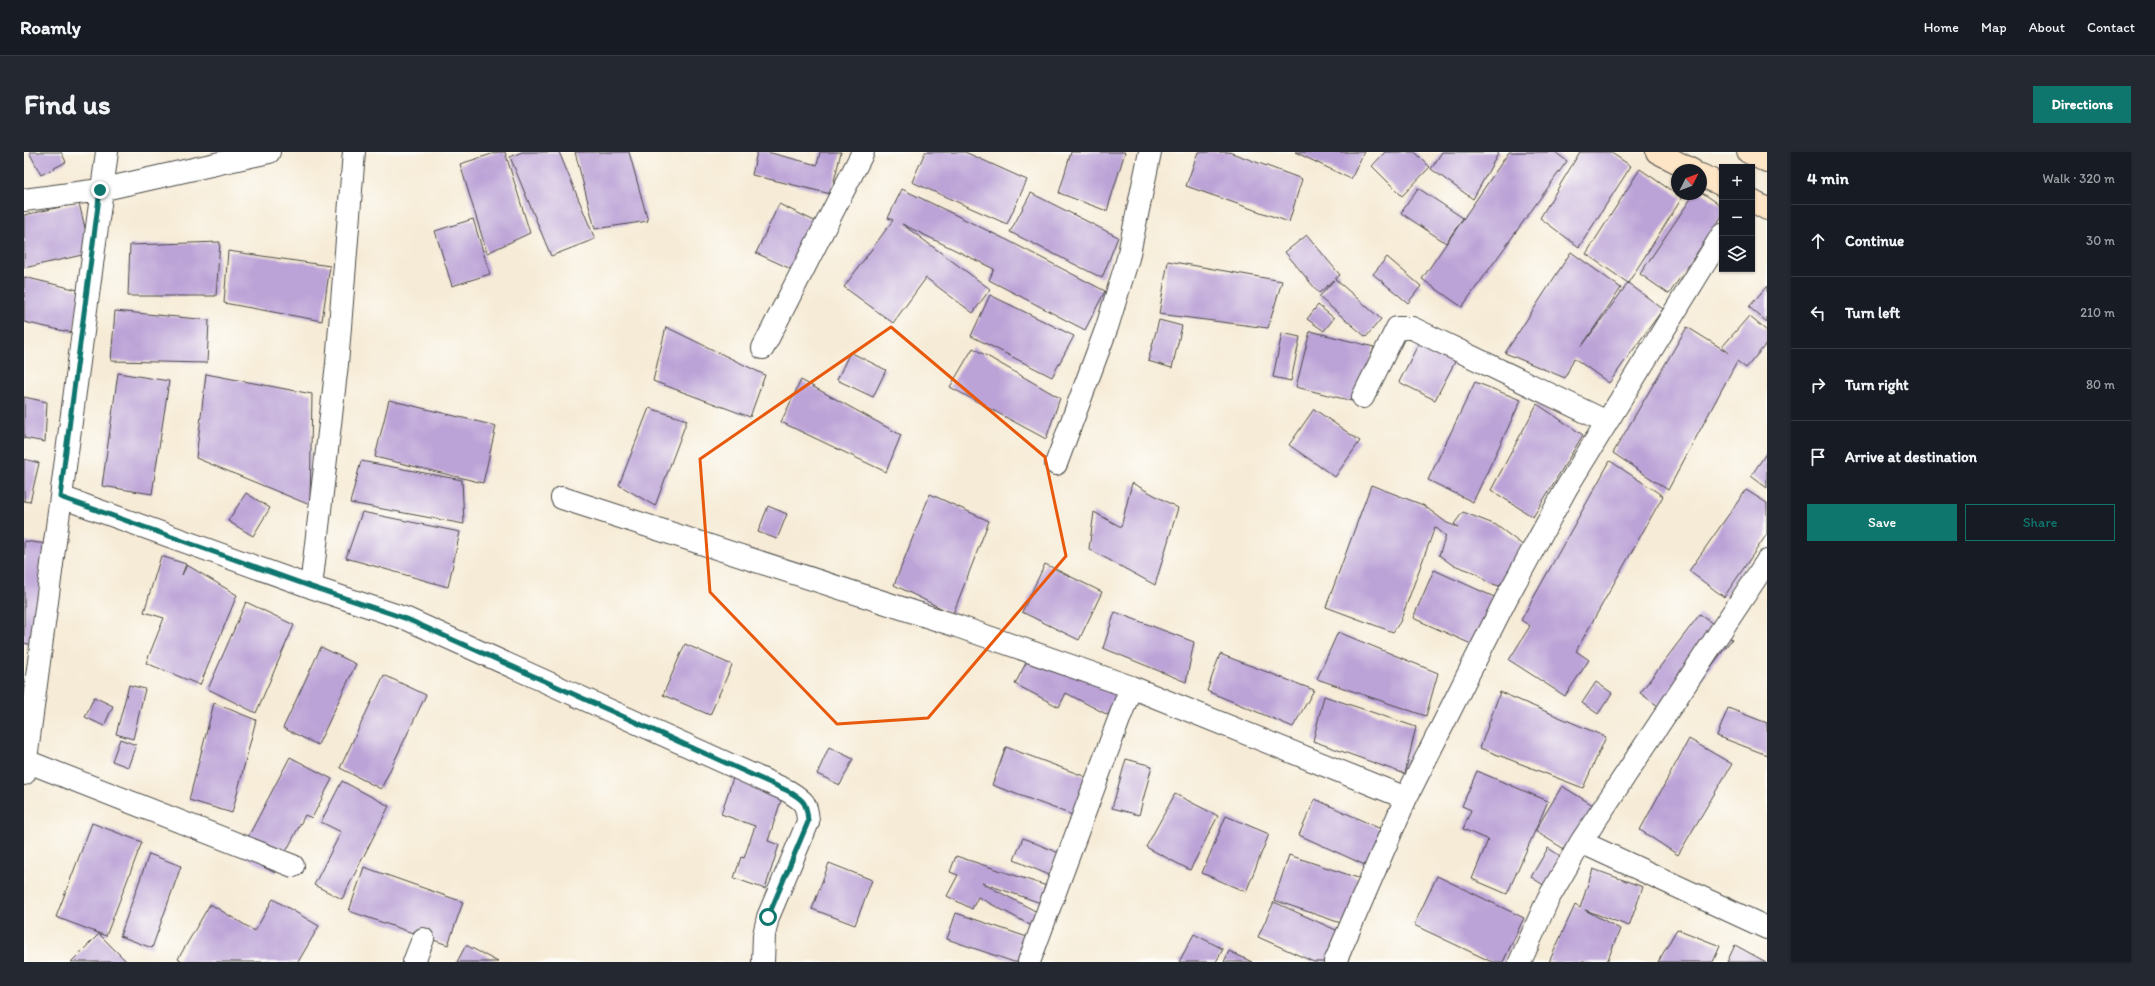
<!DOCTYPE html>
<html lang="en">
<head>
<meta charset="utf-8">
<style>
	:root { --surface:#171b24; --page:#242831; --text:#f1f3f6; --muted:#9ea1a6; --line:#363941; --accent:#0f766e }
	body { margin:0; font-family:Itim,sans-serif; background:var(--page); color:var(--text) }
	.controls { position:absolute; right:12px; top:12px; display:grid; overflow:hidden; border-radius:0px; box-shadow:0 1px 3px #0004 }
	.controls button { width:36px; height:36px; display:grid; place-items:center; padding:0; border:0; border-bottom:1px solid var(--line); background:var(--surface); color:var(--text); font:20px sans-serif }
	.compass { position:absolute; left:1647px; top:12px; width:36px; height:36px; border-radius:50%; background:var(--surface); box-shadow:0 1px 3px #0004; rotate:48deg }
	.stop { position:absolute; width:12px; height:12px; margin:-9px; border:3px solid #0f766e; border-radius:50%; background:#fff }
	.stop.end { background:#0f766e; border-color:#fff; box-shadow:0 1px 4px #0008 }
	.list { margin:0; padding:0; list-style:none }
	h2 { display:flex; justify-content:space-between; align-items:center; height:52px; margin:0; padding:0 16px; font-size:17px }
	h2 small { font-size:13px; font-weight:400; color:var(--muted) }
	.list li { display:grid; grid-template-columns:26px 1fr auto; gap:12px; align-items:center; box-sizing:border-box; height:72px; padding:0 16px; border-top:1px solid var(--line) }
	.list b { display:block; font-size:15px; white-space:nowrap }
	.list em { font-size:13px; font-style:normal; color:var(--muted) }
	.actions { display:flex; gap:8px; padding:12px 16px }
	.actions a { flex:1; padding:9px 0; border:1px solid var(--accent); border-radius:0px; text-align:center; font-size:14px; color:var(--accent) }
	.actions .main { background:var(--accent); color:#fff }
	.icon { flex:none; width:22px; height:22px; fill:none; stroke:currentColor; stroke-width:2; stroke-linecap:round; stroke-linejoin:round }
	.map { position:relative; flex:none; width:1743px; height:810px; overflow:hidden; border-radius:0px }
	header { display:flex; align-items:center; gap:24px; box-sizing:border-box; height:56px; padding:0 20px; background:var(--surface); border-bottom:1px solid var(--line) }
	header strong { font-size:19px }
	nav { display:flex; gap:22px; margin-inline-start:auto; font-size:14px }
	.intro { display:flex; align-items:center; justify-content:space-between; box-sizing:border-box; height:96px; padding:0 24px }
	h1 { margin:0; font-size:28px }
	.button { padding:10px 18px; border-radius:0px; background:var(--accent); color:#fff; font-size:14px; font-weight:700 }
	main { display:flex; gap:24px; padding:0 24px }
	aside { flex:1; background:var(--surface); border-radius:0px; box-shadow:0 1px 3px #0004 }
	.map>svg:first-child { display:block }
	.building { fill:#bca3d7 }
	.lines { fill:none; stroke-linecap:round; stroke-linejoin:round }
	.street-casing { stroke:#494845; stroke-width:24 }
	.secondary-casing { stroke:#494845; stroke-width:24 }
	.street { stroke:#fff; stroke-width:22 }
	.secondary { stroke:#fee5c5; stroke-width:22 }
	.route { stroke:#0f766e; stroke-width:5 }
	.marked { fill:none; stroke:#e8590c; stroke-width:3; stroke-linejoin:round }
</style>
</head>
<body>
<header>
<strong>Roamly</strong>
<nav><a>Home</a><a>Map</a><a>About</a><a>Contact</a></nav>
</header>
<div class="intro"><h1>Find us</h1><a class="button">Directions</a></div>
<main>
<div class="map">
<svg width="1743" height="810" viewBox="0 0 1743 810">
	<rect width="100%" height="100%" fill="#fdfcf7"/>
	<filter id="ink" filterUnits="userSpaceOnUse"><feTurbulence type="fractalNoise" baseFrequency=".025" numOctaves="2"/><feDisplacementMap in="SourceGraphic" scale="8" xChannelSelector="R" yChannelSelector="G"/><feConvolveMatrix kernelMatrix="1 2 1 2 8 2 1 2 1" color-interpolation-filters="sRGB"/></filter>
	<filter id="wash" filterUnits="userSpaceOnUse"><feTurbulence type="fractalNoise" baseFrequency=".012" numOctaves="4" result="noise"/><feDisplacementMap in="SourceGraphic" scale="16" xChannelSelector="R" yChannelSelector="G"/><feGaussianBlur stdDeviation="0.9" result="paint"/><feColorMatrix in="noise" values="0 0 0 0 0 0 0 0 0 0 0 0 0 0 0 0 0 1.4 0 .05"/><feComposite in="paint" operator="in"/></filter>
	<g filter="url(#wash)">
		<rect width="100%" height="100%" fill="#f6ebd6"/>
		<g id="blocks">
			<path class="building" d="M5,0H37L42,10L17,23Z
				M474,0H481L506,81L463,101L436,12Z
				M498,0H535L571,87L527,104L486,5Z
				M551,0H605L624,69L571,77Z
				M733,0H743L793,13L796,0H817L807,42L728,23Z
				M901,0H941L1003,28L983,72L888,30Z
				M1047,0H1101L1083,59L1035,41Z
				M1174,0H1205L1278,27L1265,70L1162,34Z
				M1271,0H1340L1327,27Z
				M1361,0H1391L1406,15L1378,44L1348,14Z
				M1418,0H1475L1449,47L1407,17Z
				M1485,0H1531L1543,9L1438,155L1398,127Z
				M1556,0H1586L1607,14L1555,95L1516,66Z
				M1616,17L1658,46L1604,131L1562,102Z
				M1394,36L1439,66L1422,91L1377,61Z
				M878,37L985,89L1081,139L1061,178L965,128L970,117L878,72L966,137L949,161L902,126L869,171L820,135L869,68L864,66Z
				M1677,40L1698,54V64L1645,142L1616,122L1670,42H1677Z
				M1007,41L1094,85L1078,126L986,80Z
				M55,51L67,101L0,116V63Z
				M755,52L803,75L780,123L732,101Z
				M449,67L466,122L428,134L411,79Z
				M1283,83L1316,123L1311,127L1357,167L1342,185L1295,145L1310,128L1295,141L1261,100Z
				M196,90L192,144H104L106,93Z
				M204,99L306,114L298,169L200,151Z
				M1547,100L1597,136L1558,194L1604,131L1639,157L1585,231L1550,206L1541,226L1481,201Z
				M1363,105L1397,134L1384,151L1349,122Z
				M1144,109L1258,129L1244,176L1135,162Z
				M0,125L58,139L49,181L0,170Z
				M1743,134V170L1725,155Z
				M966,143L1050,184L1028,225L947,184Z
				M1294,153L1310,166L1300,179L1283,167Z
				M91,159L185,168L183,211L87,209Z
				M1725,164L1743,179V191L1722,216L1713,209L1644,338L1589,301L1663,175L1705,201L1698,195Z
				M1135,168L1158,174L1148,216L1124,209Z
				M642,175L741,223L726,265L629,229Z
				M1286,179L1350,195L1336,251L1272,235Z
				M1258,181L1276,185L1267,229L1249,225Z
				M1397,187L1433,206L1411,248L1375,230Z
				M949,196L1036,246L1022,287L926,235Z
				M826,200L862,218L849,245L813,228Z
				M94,221L145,229L128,342L78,334Z
				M182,222L288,242L286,353L172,306Z
				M777,228L877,283L862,320L757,270Z
				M1451,230L1497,248L1449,350L1404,328Z
				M0,245L23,250L21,290L0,286Z
				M365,248L472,274L459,331L351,305Z
				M1513,252L1559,283L1509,365L1467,338Z
				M625,256L663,268L631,354L595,333Z
				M1290,257L1336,289L1311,325L1265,293Z
				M1743,300V336L1727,324Z
				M0,307L15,311L6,350L0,349Z
				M337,309L438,328L440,372L326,351Z
				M1586,309L1639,344L1552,499L1565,508L1541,544L1485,508L1506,474L1497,468Z
				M1108,331L1154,356L1131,433L1065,397L1070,360L1097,375Z
				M1347,333L1399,353L1423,371L1434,375L1430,372L1439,360L1472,373L1504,397L1475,434L1463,430L1452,421L1427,412L1415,403L1422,384L1411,375L1376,470L1369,480L1302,455Z
				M1722,338L1743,351V382L1700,445L1665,419Z
				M222,341L246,356L229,384L204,369Z
				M906,342L965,369L929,462L870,433Z
				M744,354L763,362L753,387L734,380Z
				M338,360L436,380L424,435L322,406Z
				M0,389L23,392L9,493L0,491Z
				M137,404L162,412L158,423L163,413L213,443L176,533L122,511L140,466L120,460Z
				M1021,412L1078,440L1055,488L998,460Z
				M1410,418L1477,448L1456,496L1389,466Z
				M222,450L270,473L232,561L184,537Z
				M1091,460L1170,490L1162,530L1079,496Z
				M1676,462L1708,487L1649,565L1616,541Z
				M1314,480L1414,521L1402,564L1293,527Z
				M661,492L708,513L686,563L639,543Z
				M1012,492L1097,537L1084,563L1042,541L1035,555L991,532Z
				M297,495L332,512L294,593L259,576Z
				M1196,502L1290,538L1269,575L1183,539Z
				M360,523L402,543L357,637L316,616Z
				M1572,530L1588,541L1574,562L1558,551Z
				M105,533L121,537L109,587L92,582Z
				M1476,540L1582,585L1559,636L1456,596Z
				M1300,544L1392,575L1381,622L1289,589Z
				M70,545L89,554L80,574L61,565Z
				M190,551L232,568L208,661L165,648Z
				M1704,556L1743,571V603L1693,584Z
				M96,587L112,593L104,615L88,609Z
				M1665,587L1708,612L1654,703L1616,678Z
				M805,595L829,607L816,633L793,622Z
				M982,595L1073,629L1059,667L968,633Z
				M266,605L308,627L288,666L281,663L251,721L215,702Z
				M1102,607L1128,614L1115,663L1088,656Z
				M1453,619L1524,649L1511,679L1538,634L1572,655L1545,700L1511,679L1483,742L1448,727L1464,688L1439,677L1447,658L1438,654Z
				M710,623L760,639L744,689L755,693L741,737L710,726L717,705L720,706L731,674L697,662Z
				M318,629L365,654L318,747L290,733L317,680L297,670Z
				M1151,642L1194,664L1166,718L1122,695Z
				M1291,647L1359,678L1343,714L1275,683Z
				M1202,664L1245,682L1222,740L1178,721Z
				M68,671L118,690L82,784L32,765Z
				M999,686L1035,701L1025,723L990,708Z
				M1524,696L1541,707L1524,736L1507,725Z
				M125,702L157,714L128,796L96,784Z
				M1265,703L1349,731L1334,777L1250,748Z
				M932,704L1029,736L1023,753L958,731L1017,762L1010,775L954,745L948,757L923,744L934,723L926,720Z
				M805,711L848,728L831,773L788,757Z
				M340,715L439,750L424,793L325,759Z
				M1569,717L1619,735L1605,774L1561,758L1596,777L1583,810H1525L1551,753L1556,756Z
				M1413,724L1500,766L1479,810H1468L1390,773Z
				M249,747L295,774L274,810H158L154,807L186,752L231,779Z
				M1250,750L1323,783L1311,810H1290L1234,785Z
				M932,761L1009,787L1002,810H990L923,787Z
				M1653,777L1696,794L1689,810H1634Z
				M75,782L103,810H47Z
				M1170,782L1199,797L1192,810H1155Z
				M442,793L474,810H433Z
				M1711,793L1742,810H1703Z
				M1205,799L1228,810H1200Z"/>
		</g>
	</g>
	<g filter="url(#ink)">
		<use href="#blocks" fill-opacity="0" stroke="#494845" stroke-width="1"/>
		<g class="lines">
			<g class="street-casing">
				<path id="street" d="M0,48L76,38L245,0
					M739,196L839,0
					M1339,245L1373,176H1388L1583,270
					M1032,312L1083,175L1104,106L1126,0
					M37,345L287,435L383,467L764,639C780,649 783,651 784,670L744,765L740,783L739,810
					M538,346L933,474L1107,535L1382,646
					M287,435L313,212L330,0
					M2,609L269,714
					M0,622L83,0
					M1557,690L1743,776
					M390,810L399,787
					M1005,810L1107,535
					M1311,810L1382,646L1482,447L1543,335L1698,83
					M1496,810L1524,747L1557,690L1743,409"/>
			</g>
			<g class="secondary-casing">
				<path id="secondary" d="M1633,0L1668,18
					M1724,0L1743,10
					M1677,23L1698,33
					M1728,49L1743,57"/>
			</g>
			<use href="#street" class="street"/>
			<use href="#secondary" class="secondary"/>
		</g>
	</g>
	<g class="lines" filter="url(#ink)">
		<path class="route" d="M76,38L36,345L288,435L383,467L764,639C780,648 783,651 784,670L744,765"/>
	</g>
	<path class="marked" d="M867,175L1021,305L1042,404L904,566L813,572L686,440L676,307Z"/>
</svg>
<div class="controls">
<button>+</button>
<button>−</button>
<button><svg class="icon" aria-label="layers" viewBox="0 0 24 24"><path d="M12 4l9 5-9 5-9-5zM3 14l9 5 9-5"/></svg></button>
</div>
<svg class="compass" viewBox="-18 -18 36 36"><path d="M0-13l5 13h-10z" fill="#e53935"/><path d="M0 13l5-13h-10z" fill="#9ea1a6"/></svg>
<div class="stop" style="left:744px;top:765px"></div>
<div class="stop end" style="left:76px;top:38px"></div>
</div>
<aside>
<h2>4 min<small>Walk · 320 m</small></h2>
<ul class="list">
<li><svg class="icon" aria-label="ahead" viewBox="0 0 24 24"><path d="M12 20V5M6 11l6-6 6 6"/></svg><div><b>Continue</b></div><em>30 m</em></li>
<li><svg class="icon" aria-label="left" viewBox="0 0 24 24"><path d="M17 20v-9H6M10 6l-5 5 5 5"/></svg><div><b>Turn left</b></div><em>210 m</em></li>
<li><svg class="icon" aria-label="right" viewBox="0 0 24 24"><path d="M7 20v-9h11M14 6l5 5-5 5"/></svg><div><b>Turn right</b></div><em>80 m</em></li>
<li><svg class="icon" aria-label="arrive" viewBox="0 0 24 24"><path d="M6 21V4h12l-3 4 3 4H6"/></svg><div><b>Arrive at destination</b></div></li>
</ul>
<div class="actions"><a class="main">Save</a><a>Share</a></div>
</aside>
</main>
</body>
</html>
